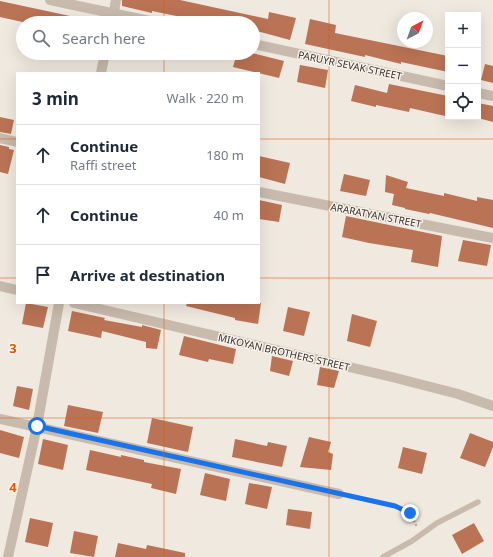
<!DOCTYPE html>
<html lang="en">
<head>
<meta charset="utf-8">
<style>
	:root { --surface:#fff; --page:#f2f2f3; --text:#1f2937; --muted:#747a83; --line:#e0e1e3 }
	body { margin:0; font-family:"Noto Sans",sans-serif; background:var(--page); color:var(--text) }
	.controls { position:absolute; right:12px; top:12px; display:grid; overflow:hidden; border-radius:0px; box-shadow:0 4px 16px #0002 }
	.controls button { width:36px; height:36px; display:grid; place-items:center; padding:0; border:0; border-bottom:1px solid var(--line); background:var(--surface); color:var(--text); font:20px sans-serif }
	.compass { position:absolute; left:397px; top:12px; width:36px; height:36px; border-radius:50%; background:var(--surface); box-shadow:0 4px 16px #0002; rotate:41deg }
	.stop { position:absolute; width:12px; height:12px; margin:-9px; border:3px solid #1a73e8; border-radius:50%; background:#fff }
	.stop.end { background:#1a73e8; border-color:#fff; box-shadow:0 1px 4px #0008 }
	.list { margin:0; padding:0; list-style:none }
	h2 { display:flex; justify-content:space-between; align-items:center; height:52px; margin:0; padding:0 16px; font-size:17px }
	h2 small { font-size:13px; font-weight:400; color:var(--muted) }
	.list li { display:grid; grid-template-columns:26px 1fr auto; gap:12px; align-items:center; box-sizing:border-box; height:60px; padding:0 16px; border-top:1px solid var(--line) }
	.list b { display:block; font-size:15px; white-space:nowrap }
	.list p { margin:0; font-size:13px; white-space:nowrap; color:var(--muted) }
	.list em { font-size:13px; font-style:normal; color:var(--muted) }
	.icon { flex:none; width:22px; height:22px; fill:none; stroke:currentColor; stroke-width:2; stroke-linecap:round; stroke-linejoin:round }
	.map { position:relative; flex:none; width:493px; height:557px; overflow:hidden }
	.search { position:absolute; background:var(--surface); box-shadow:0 4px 16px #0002; left:16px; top:16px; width:244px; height:44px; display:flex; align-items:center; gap:10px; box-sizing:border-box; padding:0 14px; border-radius:22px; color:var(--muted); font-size:15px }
	.panel { position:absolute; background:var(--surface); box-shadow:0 4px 16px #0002; left:16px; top:72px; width:244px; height:232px; border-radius:0px }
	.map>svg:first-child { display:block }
	.building { fill:#ba7354 }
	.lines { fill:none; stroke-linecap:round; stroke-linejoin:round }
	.path { stroke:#b3a597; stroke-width:2; stroke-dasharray:2 2; stroke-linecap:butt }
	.lane { stroke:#c8baac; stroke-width:5.5 }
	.street { stroke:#c8baac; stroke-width:10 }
	.route { stroke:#1a73e8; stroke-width:5 }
	.grid { fill:none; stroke:#df570e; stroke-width:1; stroke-opacity:0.55 }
	.labels { text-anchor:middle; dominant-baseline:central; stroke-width:3; stroke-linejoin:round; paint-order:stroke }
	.street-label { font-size:10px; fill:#362f2a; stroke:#f8f3eb }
	.grid-label { font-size:13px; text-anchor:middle; font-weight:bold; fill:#df570e; stroke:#f8f3eb; stroke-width:3; stroke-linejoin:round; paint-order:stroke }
</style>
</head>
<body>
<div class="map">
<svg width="493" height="557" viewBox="0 0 493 557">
	<rect width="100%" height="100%" fill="#f0e9df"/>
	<path class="building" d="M122,0H180L268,19L269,12L296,18L290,40L253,30V23H211L152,11V13L122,6Z
		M0,1L84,19V23H27L0,17Z
		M310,19L336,25L335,33L448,56V72L401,62V64L365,55V57L305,44Z
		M237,53H252L284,61L279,78L233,67Z
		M485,64L493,66V83L481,80Z
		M300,65L328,70L325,88L297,82Z
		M389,84L448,96L445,116L410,108L409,112L376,105V107L351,101L355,85L387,93Z
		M478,103L493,106V122L478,118Z
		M0,117L14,120L11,134L0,132Z
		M0,145L9,147V149L14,150L8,174L0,172Z
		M259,156L290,163L285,184L259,177Z
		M344,174L370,180L366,196L340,191Z
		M386,175L408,182L406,188L444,196V193L477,201V197L493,200V228L430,213L429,214L405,209V208L392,205L394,194L385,192Z
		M259,200L282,205L279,222L259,219Z
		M346,216L442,236L438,267L411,262L413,250L369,243L342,237Z
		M463,240L491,245L487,266L458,261Z
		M26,303L48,307L43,328L22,324Z
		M187,303H261L258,324L235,320V318L186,306Z
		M288,307L310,312L304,336L283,331Z
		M72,311L105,318L104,320L142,327V325L161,330L157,349L146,348V342L102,331L101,338L68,331Z
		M352,314L377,321L370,347L347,341Z
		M184,336L236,349L233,364L209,359L208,362L179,355Z
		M272,356L293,361L289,376L270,371Z
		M320,367L339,371L334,388L317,385Z
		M17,386L33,389L29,410L13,406Z
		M68,405L103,412L98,433L64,426Z
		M152,418L193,427L188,452L147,443Z
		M0,430L24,437L19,458L0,453Z
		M470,433L493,442V447L485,467L460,458Z
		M309,437L331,442L328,452L333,454L331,470L300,467Z
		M43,439L68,445L63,470L38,464Z
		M235,439L267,446L268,442L287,446L282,467L232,457Z
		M403,447L427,453L422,474L398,468Z
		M90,450L121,457V455L144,460V462L181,469L176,494L151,488L152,484L86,470Z
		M205,473L230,479L226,501L200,495Z
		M249,483L272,487L267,509L245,504Z
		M288,509L312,512L310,529L286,525Z
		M30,518L53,523L48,547L25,542Z
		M474,523L484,541L462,554L452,535Z
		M74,531L98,536L94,557L70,553Z
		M118,543L146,549L147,545L185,553V557H115Z"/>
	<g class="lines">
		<path class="path" d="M349,496L395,506L410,513L417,527"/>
		<path class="lane" d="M383,557L412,541L437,523L478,502"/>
		<path class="street" d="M50,0L159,23
			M112,23L116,0
			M253,44L448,86
			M101,73L105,53
			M478,93L493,96
			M0,138L17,142
			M259,192L493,238
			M0,286L17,290
			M74,303L392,377L458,394L493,406
			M0,419L339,494
			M8,557L37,426L59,303"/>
	</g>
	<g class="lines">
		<path class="route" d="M37,426L395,506L410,513"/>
	</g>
	<path class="grid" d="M164,0V23M329,0V557M164,53V73M0,139H17M259,139H493M0,278H17M259,278H493M164,303V557M0,418H493"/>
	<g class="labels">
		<g class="street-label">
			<text transform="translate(350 65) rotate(12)">PARUYR SEVAK STREET</text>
			<text transform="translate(376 215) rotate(11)">ARARATYAN STREET</text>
			<text transform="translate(284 352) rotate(13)">MIKOYAN BROTHERS STREET</text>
		</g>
	</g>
	<g class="grid-label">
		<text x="13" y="353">3</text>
		<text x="13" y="492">4</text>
	</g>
</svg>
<div class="controls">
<button>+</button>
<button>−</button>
<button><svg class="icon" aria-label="locate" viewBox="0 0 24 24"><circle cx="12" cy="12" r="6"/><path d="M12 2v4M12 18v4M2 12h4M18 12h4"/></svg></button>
</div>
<svg class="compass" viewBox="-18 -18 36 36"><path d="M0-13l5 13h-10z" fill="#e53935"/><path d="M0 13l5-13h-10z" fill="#747a83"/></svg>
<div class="stop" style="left:37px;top:426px"></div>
<div class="stop end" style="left:410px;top:513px"></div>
<div class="search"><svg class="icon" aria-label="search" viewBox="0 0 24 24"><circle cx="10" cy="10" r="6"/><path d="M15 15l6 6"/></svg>Search here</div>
<section class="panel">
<h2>3 min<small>Walk · 220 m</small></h2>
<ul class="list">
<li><svg class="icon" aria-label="ahead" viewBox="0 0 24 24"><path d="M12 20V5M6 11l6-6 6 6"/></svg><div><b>Continue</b><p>Raffi street</p></div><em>180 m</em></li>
<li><svg class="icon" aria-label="ahead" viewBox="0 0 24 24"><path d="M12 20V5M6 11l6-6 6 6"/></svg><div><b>Continue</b></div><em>40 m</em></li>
<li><svg class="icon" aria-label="arrive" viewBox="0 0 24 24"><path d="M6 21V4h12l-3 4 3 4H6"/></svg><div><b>Arrive at destination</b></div></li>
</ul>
</section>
</div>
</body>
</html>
